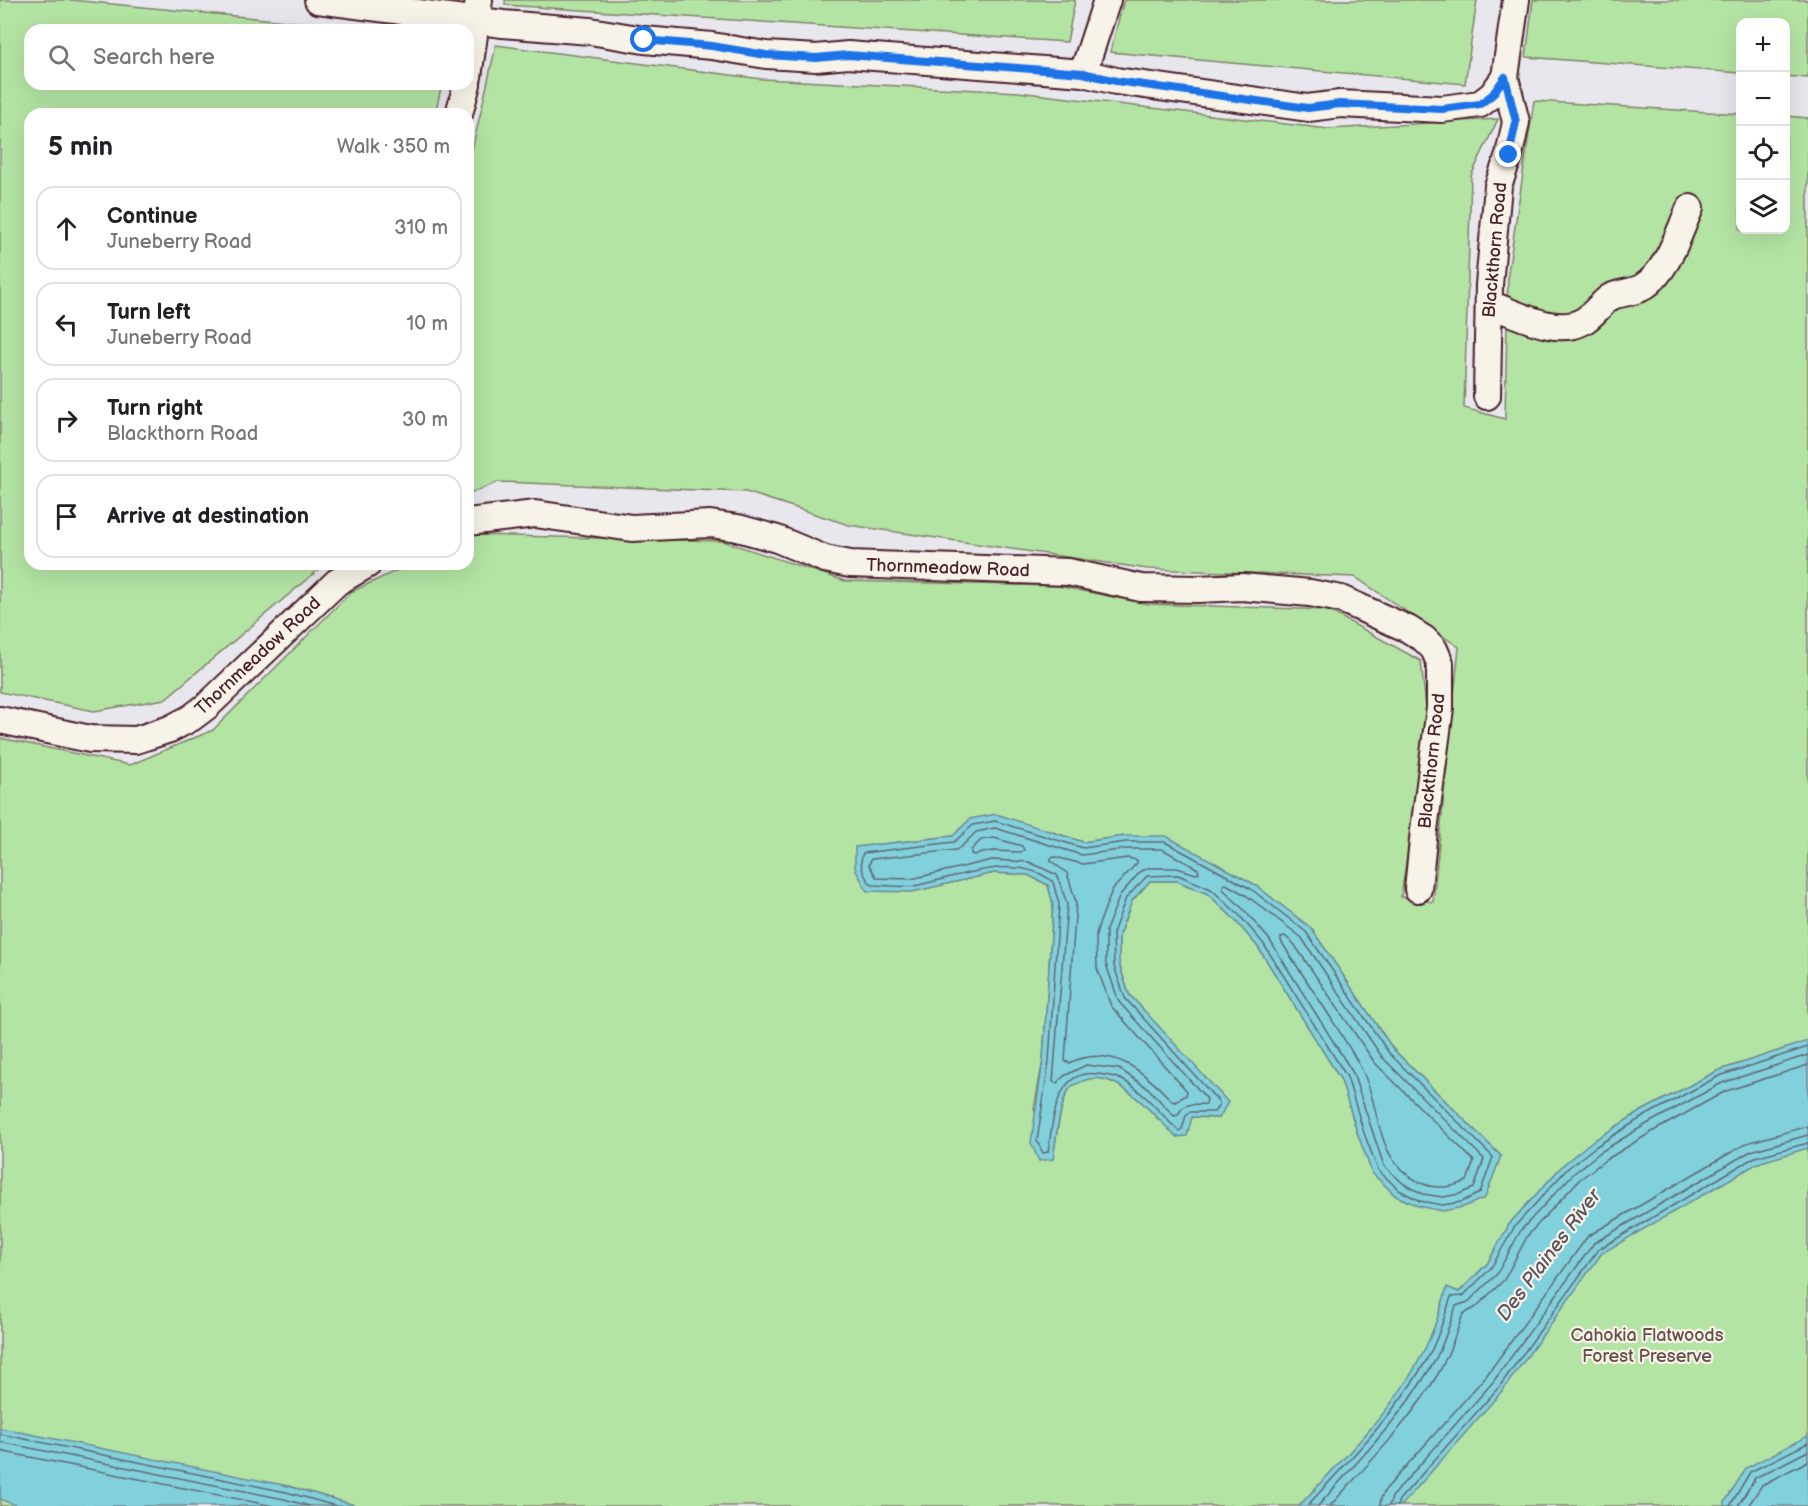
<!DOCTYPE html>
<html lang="en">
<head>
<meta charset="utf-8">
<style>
	:root { --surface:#fff; --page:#f6f6f6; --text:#202124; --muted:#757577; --line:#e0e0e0 }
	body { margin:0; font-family:"Balsamiq Sans",sans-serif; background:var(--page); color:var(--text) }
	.controls { position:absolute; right:18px; top:18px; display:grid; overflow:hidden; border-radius:12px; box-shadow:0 6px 24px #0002 }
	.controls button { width:54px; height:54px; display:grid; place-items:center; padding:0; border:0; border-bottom:2px solid var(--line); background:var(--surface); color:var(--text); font:30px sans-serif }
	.stop { position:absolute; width:18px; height:18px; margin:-14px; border:4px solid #1a73e8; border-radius:50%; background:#fff }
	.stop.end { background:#1a73e8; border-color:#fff; box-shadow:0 2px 6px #0008 }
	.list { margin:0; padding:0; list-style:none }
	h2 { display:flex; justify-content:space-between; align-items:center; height:78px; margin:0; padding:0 24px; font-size:26px }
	h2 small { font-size:20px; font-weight:400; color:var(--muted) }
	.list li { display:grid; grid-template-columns:39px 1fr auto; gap:18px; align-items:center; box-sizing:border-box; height:84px; margin:0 12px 12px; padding:0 12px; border:2px solid var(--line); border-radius:18px }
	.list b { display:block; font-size:22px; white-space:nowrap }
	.list p { margin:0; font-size:20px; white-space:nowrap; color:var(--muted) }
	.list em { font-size:20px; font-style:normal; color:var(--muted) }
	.icon { flex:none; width:33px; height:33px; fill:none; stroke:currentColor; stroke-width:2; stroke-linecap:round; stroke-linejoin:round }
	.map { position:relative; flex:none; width:1808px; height:1506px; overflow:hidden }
	.search { position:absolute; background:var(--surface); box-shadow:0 6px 24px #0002; left:24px; top:24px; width:450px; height:66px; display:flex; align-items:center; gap:15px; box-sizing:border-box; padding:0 21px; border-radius:18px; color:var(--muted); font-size:22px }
	.panel { position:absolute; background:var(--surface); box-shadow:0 6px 24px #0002; left:24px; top:108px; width:450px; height:462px; border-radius:18px }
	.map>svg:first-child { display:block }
	.green { fill:#b4e4a4; stroke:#7f8268; stroke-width:1.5; fill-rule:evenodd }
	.water { fill:#81d1dd; stroke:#6b8a96; stroke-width:1.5 }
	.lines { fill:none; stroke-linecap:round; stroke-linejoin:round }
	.shore { stroke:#606672; stroke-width:1.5 }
	.minor-casing { stroke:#4a1f2b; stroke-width:30 }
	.minor { stroke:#f7f3e8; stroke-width:26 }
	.route { stroke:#1a73e8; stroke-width:8 }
	.labels { text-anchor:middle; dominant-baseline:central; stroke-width:4.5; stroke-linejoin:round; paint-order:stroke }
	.street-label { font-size:18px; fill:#4a1f2b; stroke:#f7f3e8 }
	.park-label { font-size:18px; fill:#645049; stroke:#f7f3e8 }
	.water-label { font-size:20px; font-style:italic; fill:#5a5460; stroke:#f7f3e8 }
</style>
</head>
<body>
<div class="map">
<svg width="1808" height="1506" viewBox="0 0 1808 1506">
	<rect width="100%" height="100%" fill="#e8e7ee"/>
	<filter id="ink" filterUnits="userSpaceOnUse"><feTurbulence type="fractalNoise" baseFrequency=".0167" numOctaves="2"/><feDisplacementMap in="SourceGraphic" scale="12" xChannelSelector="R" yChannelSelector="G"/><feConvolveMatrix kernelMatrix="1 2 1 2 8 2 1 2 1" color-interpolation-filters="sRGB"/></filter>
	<g filter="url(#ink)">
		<path class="green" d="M0,0H71L378,30H30V84H442L435,114H30V564H325L165,699L94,711L0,692Z
			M505,0H1075L1067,42L505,5Z
			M1124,0H1477L1465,84L1110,52Z
			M1533,0H1808V78L1786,76V22H1740V73L1526,57Z
			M496,45L762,79L1018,92L1328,129L1498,119L1471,176L1464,408L1505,419L1508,273L1534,101L1740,114V230H1786V116L1808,118V1041L1717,1071L1638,1113L1592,1142L1564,1164L1510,1223L1487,1264L1459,1292L1447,1288C1440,1313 1432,1337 1419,1361C1391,1415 1340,1461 1299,1506H358L288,1486L311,1506H0V738L130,765L213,730L351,592L410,564H468V536L470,535L723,541L845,581L1058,586L1148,604L1328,610L1421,661L1427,717L1401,897L1433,902L1459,647L1355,577L1148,569L849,525L746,492L499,482L468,494V168ZM1050,831L1083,842L1125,836L1311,928L1393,1049L1501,1156L1396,1196L1373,1173L1358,1135L1341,1080L1258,947L1234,919L1208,894L1177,881H1150L1132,901L1119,935V964L1129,994L1227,1103L1219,1118L1192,1117L1159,1120C1140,1099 1102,1061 1072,1086C1060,1097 1056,1142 1053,1158L1034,1109L1043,1060L1053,904L1048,885L1028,875L994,873L912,892L856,847L953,836Z
			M1808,1058V1506H1327Z"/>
		<path class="water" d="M996,814L1083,842L1125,836H1166L1254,884L1311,928L1393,1049L1501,1156L1485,1198L1463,1207L1443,1211L1418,1206L1396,1196L1372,1173L1358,1135L1341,1080L1258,947L1234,919L1208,894L1177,881H1150L1132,901L1119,935V964L1129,994L1228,1102L1219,1118L1192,1117L1187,1136L1176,1137C1156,1117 1116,1066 1083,1081C1080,1083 1073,1085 1071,1087C1059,1100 1056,1141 1053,1159L1039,1161L1031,1143L1043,1060L1053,904L1048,885L1028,875L994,873L912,892L867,891L855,868V847L953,836L970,819Z
			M1808,1041V1148L1758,1163L1602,1253L1503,1390L1401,1506H1299C1340,1462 1391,1413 1419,1360C1432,1337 1440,1313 1447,1287L1459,1292L1487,1264L1510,1223L1564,1164L1591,1142L1638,1113L1717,1071Z
			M0,1428L288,1486L358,1506H18L0,1499Z
			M1808,1436V1506H1725V1502L1746,1468Z"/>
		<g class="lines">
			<path class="shore" d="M995,821L1083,848L1126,842H1165L1251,889L1306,932L1389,1053L1493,1157L1480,1193L1461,1202L1443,1205L1420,1201L1399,1190L1378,1170L1364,1133L1347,1077L1263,943L1239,915L1211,889L1178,875L1147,876L1126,898L1113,933L1114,966L1125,998L1219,1102V1105L1214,1112H1189L1186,1116L1182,1129L1179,1131C1166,1120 1156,1106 1143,1095C1128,1081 1118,1076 1098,1074C1055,1067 1053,1122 1048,1152L1043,1153L1037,1141L1049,1061L1059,904L1053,882C1016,851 955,878 914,886C901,888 886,885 872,885C864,877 858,864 863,853L954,842L973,825Z
				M995,828L1082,855L1126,849H1162L1198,869L1199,873L1196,874L1177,868H1148L1140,872L1120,895L1106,930V964L1119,1002L1207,1099L1206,1104C1193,1105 1184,1101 1178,1115L1174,1116L1148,1088L1119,1069L1086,1065L1064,1076L1057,1083L1053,1082L1067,904L1057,875L1029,862L992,860L911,879L877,878L869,865L871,859L956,850L962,846L976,832Z
				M994,838L1022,846L1024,850L1021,852L992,851L974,855L971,854V850L981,840Z
				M1055,857L1083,864L1127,858L1137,860V863L1112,890L1098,927L1096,935L1097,968L1111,1006L1187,1091L1186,1095L1175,1102L1172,1101C1144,1071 1111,1043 1069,1063L1065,1061L1076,902L1067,873L1051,861V858Z
				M1223,885L1226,884L1247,896L1301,937L1382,1057L1484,1159L1474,1188L1459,1194L1443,1197L1423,1194L1404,1184L1384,1166L1353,1073L1269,939L1244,910L1223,889Z
				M1281,937L1285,936L1294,944L1375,1063L1474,1161L1467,1181C1451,1188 1435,1190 1419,1182C1373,1160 1382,1107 1361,1068C1337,1024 1307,983 1281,941Z
				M0,1434L286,1492L336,1506
				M0,1442L284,1499L309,1506
				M0,1451L273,1506
				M1307,1506C1348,1461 1391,1418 1423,1366C1436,1345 1443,1321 1451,1297L1463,1296L1491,1268L1515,1226L1568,1168L1595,1147L1641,1118L1719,1076L1808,1047
				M1318,1506C1357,1462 1398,1421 1429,1370C1442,1351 1448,1328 1456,1306L1468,1302L1497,1274L1521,1230L1573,1174L1599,1153L1645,1125L1722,1083L1808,1055
				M1330,1506C1368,1464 1409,1423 1438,1374C1449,1355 1456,1334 1463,1314L1475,1308L1504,1280L1528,1235L1579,1180L1604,1161L1650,1133L1726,1091L1808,1065
				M1380,1506L1381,1498L1385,1490L1486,1376L1588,1236L1747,1143L1808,1126
				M1389,1506L1393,1495L1493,1382L1594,1243L1751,1151L1808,1135
				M1397,1506L1399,1500L1499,1387L1599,1249L1755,1157L1808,1143
				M1730,1506L1750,1472L1808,1443
				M1738,1506L1755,1478L1808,1451
				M1748,1506L1762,1485L1808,1461"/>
			<g class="minor-casing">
				<path id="minor" d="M318,0L503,24L590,31L644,40L712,46L766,55L816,58L848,55L1083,73L1116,81L1308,108L1340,104L1442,109L1480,104L1492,95L1505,77
					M1083,73L1107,0
					M468,77L479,0
					M459,114L467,84
					M1489,304C1515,313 1559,338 1585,320C1594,314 1600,305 1609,298C1615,293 1633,293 1643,287C1668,271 1678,234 1690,208
					M1487,396L1489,285L1498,186L1509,155L1516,122L1505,77L1516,0
					M468,522L535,514L632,528L710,524L738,528L777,539L825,559L850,564L1068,572L1141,588L1198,589L1242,587L1310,593L1341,599L1408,629L1424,639L1434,649L1440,663V708L1424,830L1418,889
					M0,720L90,739L136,740L170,729L191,718L207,706L337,582L368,564"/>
			</g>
			<use href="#minor" class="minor"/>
		</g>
	</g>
	<g class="lines" filter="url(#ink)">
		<path class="route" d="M644,40L712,46L766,55L816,58L848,55L1083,73L1116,81L1308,108L1340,104L1442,109L1480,104L1492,95L1505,77L1516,122L1509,155"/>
	</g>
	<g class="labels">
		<g class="street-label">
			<text transform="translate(1495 250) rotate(-85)">Blackthorn Road</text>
			<text transform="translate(948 568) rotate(2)">Thornmeadow Road</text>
			<text transform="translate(258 656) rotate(-43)">Thornmeadow Road</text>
			<text transform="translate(1432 761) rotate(-84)">Blackthorn Road</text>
		</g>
		<g class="park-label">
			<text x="1647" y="1335">Cahokia Flatwoods<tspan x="1647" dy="21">Forest Preserve</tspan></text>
		</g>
		<g class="water-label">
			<text transform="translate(1549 1255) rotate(-53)">Des Plaines River</text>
		</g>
	</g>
</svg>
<div class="controls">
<button>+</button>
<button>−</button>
<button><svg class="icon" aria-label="locate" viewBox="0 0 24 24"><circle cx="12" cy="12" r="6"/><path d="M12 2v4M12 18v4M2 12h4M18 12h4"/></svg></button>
<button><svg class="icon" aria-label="layers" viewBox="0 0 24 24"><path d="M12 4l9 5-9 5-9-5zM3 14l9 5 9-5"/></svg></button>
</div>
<div class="stop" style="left:644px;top:40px"></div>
<div class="stop end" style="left:1509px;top:155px"></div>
<div class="search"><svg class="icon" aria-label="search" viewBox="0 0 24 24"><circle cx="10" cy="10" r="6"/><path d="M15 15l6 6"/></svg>Search here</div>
<section class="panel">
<h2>5 min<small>Walk · 350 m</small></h2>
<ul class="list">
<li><svg class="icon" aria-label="ahead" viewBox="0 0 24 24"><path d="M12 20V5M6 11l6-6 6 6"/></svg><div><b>Continue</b><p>Juneberry Road</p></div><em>310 m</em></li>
<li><svg class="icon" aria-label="left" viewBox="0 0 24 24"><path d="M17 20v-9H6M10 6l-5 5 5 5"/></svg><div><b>Turn left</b><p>Juneberry Road</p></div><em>10 m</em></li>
<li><svg class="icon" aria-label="right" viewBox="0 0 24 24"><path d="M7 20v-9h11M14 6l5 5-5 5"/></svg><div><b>Turn right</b><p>Blackthorn Road</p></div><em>30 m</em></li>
<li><svg class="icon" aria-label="arrive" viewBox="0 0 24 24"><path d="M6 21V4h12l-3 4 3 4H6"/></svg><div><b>Arrive at destination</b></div></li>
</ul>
</section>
</div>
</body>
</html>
